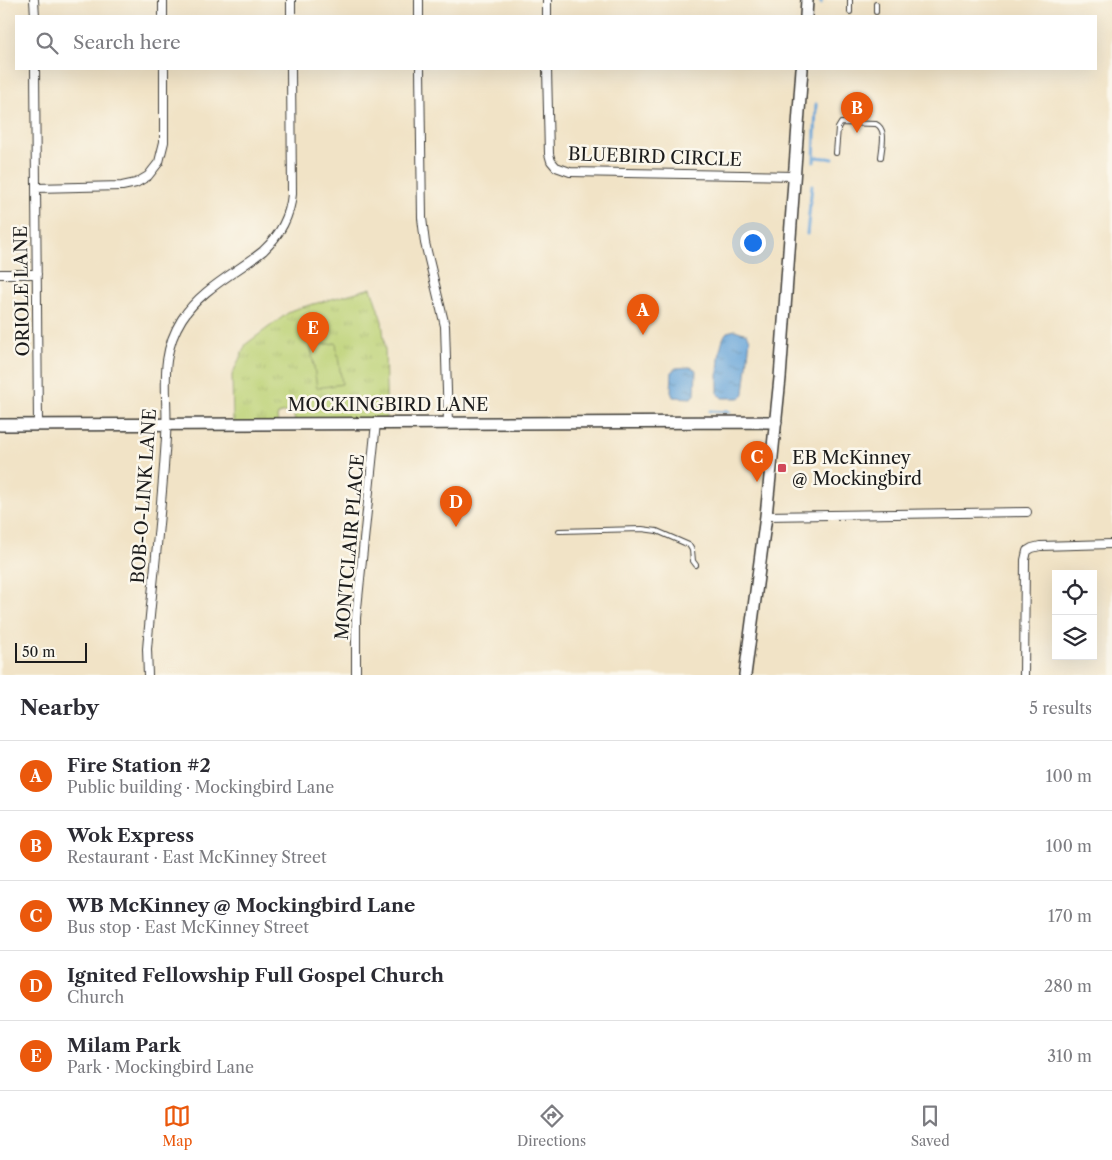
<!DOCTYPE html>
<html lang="en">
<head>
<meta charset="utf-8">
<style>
	:root { --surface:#fff; --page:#f2f2f3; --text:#2b2b33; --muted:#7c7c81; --line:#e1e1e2; --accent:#ea580c }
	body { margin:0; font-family:"Libre Caslon Text",serif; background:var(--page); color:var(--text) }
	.controls { position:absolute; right:15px; bottom:15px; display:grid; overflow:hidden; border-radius:0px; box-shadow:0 5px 20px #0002 }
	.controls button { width:45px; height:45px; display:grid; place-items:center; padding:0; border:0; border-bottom:1px solid var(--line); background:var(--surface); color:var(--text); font:25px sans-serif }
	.scale { position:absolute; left:15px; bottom:12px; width:72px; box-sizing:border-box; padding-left:5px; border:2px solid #1c1c1c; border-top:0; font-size:14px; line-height:18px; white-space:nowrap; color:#1c1c1c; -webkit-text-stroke:4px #fbf7ec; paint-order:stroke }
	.you { position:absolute; left:752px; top:242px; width:18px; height:18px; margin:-12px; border:4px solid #fff; border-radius:50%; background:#1a73e8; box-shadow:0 0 0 8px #1a73e833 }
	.badge { display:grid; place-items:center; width:32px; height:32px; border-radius:50%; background:var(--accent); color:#fff; font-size:16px; font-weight:700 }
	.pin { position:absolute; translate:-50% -41px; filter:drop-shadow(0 1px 2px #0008) }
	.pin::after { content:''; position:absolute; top:26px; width:18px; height:15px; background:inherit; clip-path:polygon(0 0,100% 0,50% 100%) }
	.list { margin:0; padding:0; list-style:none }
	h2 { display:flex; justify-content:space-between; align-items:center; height:65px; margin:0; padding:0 20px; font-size:21px }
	h2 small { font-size:16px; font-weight:400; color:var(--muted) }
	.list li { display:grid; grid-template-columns:32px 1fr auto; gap:15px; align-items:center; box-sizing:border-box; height:70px; padding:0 20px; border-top:1px solid var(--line) }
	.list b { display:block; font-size:19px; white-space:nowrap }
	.list p { margin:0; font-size:16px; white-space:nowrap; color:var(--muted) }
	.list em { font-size:16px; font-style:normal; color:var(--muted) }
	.icon { flex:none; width:28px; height:28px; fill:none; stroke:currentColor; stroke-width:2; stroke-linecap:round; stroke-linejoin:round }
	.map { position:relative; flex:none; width:1112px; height:675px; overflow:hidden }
	.search { position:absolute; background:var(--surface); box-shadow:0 5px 20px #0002; left:15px; right:15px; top:15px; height:55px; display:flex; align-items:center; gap:12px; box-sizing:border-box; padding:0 18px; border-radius:0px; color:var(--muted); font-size:19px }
	.sheet { height:415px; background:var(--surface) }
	nav { display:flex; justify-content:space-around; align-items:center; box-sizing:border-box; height:70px; border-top:1px solid var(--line); background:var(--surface); font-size:14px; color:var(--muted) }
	nav a { display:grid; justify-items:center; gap:2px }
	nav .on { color:var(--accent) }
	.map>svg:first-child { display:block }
	.park { fill:url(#park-tufts); stroke:#6c7648 }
	.pitch { fill:#bcd175; stroke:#6c7648 }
	.water { fill:url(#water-ripples); stroke:#42607a }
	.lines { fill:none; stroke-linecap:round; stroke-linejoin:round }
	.stream { stroke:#67a5d9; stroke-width:3 }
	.lane-casing { stroke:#3c3a36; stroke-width:6 }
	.street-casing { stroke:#3c3a36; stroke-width:10 }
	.secondary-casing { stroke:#3c3a36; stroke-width:14 }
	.lane { stroke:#fff; stroke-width:4 }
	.street { stroke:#fff; stroke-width:8 }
	.secondary { stroke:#fff; stroke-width:11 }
	.poi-dot { fill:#d1495b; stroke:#fbf7ec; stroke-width:2 }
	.labels { text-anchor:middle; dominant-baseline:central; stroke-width:5; stroke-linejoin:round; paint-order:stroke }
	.street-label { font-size:18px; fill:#1c1c1c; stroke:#fbf7ec }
	.poi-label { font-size:18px; fill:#1c1c1c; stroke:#fbf7ec; text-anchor:start }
</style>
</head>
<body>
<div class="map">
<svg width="1112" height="675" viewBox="0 0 1112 675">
	<defs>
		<pattern id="park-tufts" width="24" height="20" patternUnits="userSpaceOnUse" patternTransform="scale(1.25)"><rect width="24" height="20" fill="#bcd175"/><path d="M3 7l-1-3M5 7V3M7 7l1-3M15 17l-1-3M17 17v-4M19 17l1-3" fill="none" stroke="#a1b365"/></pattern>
		<pattern id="water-ripples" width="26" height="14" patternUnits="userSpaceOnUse" patternTransform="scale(1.25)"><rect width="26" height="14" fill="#67a5d9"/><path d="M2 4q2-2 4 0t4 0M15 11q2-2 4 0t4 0" fill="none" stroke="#5486af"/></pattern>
	</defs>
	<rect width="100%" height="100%" fill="#fbf7ec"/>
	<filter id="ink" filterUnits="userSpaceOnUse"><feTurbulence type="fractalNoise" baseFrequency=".02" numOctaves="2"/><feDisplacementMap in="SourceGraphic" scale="10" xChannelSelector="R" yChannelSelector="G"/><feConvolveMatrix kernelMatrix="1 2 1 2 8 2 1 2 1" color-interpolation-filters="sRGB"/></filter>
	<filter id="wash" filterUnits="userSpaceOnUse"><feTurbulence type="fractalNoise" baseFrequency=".0096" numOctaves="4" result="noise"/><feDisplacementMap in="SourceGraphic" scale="20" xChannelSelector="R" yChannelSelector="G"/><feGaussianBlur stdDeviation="1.12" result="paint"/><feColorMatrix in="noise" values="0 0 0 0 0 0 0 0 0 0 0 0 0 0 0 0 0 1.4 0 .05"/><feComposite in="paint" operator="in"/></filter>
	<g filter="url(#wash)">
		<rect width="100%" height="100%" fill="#f1e3c6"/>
		<path class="park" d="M371,288L382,321L385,347L387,423L295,424L294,416L290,412L281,413L277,416L278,424H233L232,375L246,344L292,310Z"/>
		<path class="pitch" d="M336,343L342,384L317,388L311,346Z"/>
		<path class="water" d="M735,330L747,334L750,339L744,393L743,396L739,398H722L718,394C718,379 717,343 727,332Z
			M690,367L695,369L696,371L695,395L691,398L673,397L671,392L672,371L676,368Z"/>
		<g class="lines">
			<path class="stream" d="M821,3V0
				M815,157L826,158
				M828,158L833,159
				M814,162L816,104
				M807,234L812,185
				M710,411L730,412"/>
		</g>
	</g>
	<g filter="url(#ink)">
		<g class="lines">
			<g class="lane-casing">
				<path id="lane" d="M850,0V12
					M876,12V4
					M836,153L838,128L841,123L876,124C887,129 882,146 881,157
					M559,531L642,529L657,531L689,545L692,550L693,561L696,565"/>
			</g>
			<g class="street-casing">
				<path id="street" d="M34,0L35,16
					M163,0V16
					M291,0V16
					M419,0V16
					M547,0V16
					M35,69L38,424
					M420,69L422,218L425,243L445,326L448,423
					M547,69L549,154L551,161L556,167L570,172L794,176
					M36,188L122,186L136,183L148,176L159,162L164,142V69
					M0,274H37
					M766,516L1027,512
					M148,675L147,649C153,578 162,508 166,437C169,394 157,359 182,319C201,289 236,273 263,251C279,236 290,217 292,194L291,69
					M356,675V618L376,423
					M1024,675L1025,560L1027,551L1032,548L1040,546L1112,544"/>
			</g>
			<g class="secondary-casing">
				<path id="secondary" d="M806,16L807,0
					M0,425L776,422
					M745,675L766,516L780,378L802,69"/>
			</g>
			<use href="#lane" class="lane"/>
			<use href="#street" class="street"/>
			<use href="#secondary" class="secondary"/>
		</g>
	</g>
	<rect class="poi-dot" x="777" y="463" width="10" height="10" rx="2.5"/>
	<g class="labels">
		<g class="street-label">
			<text transform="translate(655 157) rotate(2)">BLUEBIRD CIRCLE</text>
			<text transform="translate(22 291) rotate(-91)">ORIOLE LANE</text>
			<text x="388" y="405">MOCKINGBIRD LANE</text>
			<text transform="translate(144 496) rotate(-86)">BOB-O-LINK LANE</text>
			<text transform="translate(350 547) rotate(-85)">MONTCLAIR PLACE</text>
		</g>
		<g class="poi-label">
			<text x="792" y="458">EB McKinney<tspan x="792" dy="21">@ Mockingbird</tspan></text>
		</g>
	</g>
</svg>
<div class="controls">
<button><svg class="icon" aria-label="locate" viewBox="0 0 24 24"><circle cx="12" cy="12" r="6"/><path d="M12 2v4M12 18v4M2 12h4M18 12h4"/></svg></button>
<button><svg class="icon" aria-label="layers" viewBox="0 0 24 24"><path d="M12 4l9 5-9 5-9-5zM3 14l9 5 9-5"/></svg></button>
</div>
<div class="scale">50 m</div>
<div class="you"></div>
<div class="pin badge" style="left:643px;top:335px">A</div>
<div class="pin badge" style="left:857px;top:133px">B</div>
<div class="pin badge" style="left:757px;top:482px">C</div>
<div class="pin badge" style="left:456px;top:527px">D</div>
<div class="pin badge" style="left:313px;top:353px">E</div>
<div class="search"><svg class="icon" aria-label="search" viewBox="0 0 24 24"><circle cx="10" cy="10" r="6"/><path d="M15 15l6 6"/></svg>Search here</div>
</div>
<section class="sheet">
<h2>Nearby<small>5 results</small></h2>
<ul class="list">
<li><span class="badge">A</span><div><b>Fire Station #2</b><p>Public building · Mockingbird Lane</p></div><em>100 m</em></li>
<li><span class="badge">B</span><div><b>Wok Express</b><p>Restaurant · East McKinney Street</p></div><em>100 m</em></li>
<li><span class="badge">C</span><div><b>WB McKinney @ Mockingbird Lane</b><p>Bus stop · East McKinney Street</p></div><em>170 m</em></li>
<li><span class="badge">D</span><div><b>Ignited Fellowship Full Gospel Church</b><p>Church</p></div><em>280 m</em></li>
<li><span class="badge">E</span><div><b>Milam Park</b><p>Park · Mockingbird Lane</p></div><em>310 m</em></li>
</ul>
</section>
<nav>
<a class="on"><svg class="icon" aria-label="map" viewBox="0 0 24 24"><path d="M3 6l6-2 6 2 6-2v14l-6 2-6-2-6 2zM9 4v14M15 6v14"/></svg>Map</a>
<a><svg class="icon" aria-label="directions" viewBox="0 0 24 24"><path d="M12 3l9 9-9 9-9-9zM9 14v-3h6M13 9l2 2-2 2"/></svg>Directions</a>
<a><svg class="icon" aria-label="saved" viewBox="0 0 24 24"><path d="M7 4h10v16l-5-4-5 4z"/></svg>Saved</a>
</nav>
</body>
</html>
